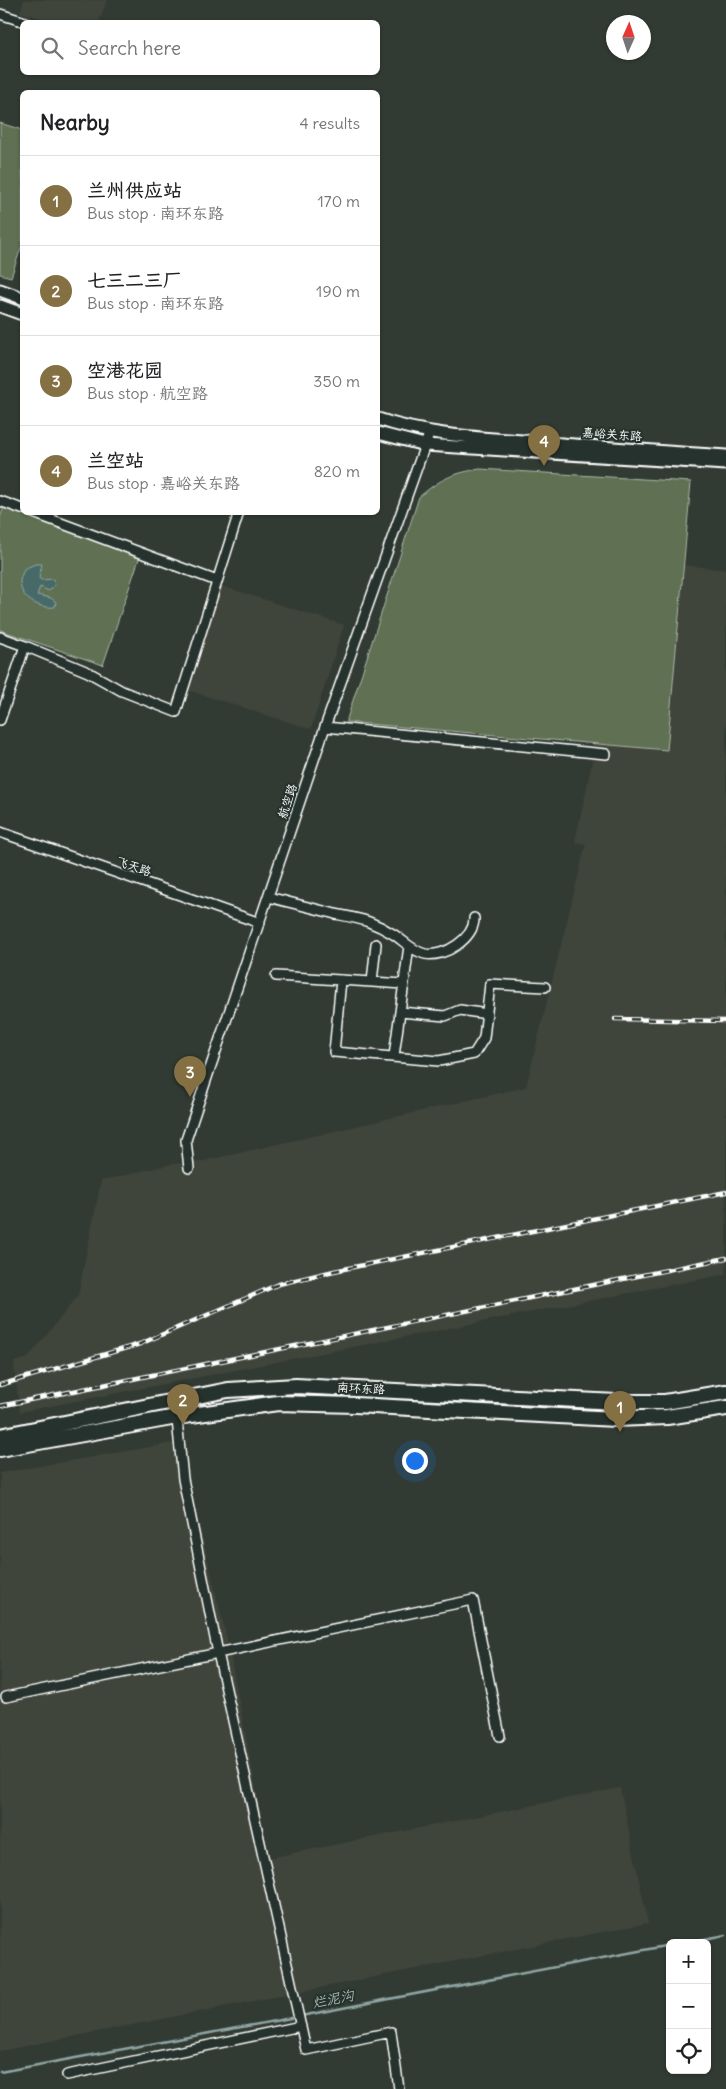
<!DOCTYPE html>
<html lang="en">
<head>
<meta charset="utf-8">
<style>
	:root { --surface:#fff; --page:#f2f2f2; --text:#202124; --muted:#757577; --line:#e0e0e0; --accent:#847042 }
	body { margin:0; font-family:Delius,"LXGW WenKai TC",sans-serif; background:var(--page); color:var(--text) }
	.controls { position:absolute; right:15px; bottom:15px; display:grid; overflow:hidden; border-radius:8px; box-shadow:0 1px 4px #0004 }
	.controls button { width:45px; height:45px; display:grid; place-items:center; padding:0; border:0; border-bottom:1px solid var(--line); background:var(--surface); color:var(--text); font:25px sans-serif }
	.compass { position:absolute; left:606px; top:15px; width:45px; height:45px; border-radius:50%; background:var(--surface); box-shadow:0 1px 4px #0004; rotate:3deg }
	.you { position:absolute; left:414px; top:1460px; width:18px; height:18px; margin:-12px; border:4px solid #fff; border-radius:50%; background:#1a73e8; box-shadow:0 0 0 8px #1a73e833 }
	.badge { display:grid; place-items:center; width:32px; height:32px; border-radius:50%; background:var(--accent); color:#fff; font-size:16px; font-weight:700 }
	.pin { position:absolute; translate:-50% -41px; filter:drop-shadow(0 1px 2px #0008) }
	.pin::after { content:''; position:absolute; top:26px; width:18px; height:15px; background:inherit; clip-path:polygon(0 0,100% 0,50% 100%) }
	.list { margin:0; padding:0; list-style:none }
	h2 { display:flex; justify-content:space-between; align-items:center; height:65px; margin:0; padding:0 20px; font-size:21px }
	h2 small { font-size:16px; font-weight:400; color:var(--muted) }
	.list li { display:grid; grid-template-columns:32px 1fr auto; gap:15px; align-items:center; box-sizing:border-box; height:90px; padding:0 20px; border-top:1px solid var(--line) }
	.list b { display:block; font-size:19px; white-space:nowrap }
	.list p { margin:0; font-size:16px; white-space:nowrap; color:var(--muted) }
	.list em { font-size:16px; font-style:normal; color:var(--muted) }
	.icon { flex:none; width:28px; height:28px; fill:none; stroke:currentColor; stroke-width:2; stroke-linecap:round; stroke-linejoin:round }
	.map { position:relative; flex:none; width:726px; height:2089px; overflow:hidden }
	.search { position:absolute; background:var(--surface); box-shadow:0 1px 4px #0004; left:20px; top:20px; width:360px; height:55px; display:flex; align-items:center; gap:12px; box-sizing:border-box; padding:0 18px; border-radius:8px; color:var(--muted); font-size:19px }
	.panel { position:absolute; background:var(--surface); box-shadow:0 1px 4px #0004; left:20px; top:90px; width:360px; height:425px; border-radius:8px }
	.map>svg:first-child { display:block }
	.built { fill:#41453a }
	.green { fill:#5e7053; stroke:#aeb8a9 }
	.water { fill:#466b69; stroke:#90a6a5 }
	.lines { fill:none; stroke-linecap:round; stroke-linejoin:round }
	.stream { stroke:#90a6a5; stroke-width:2.5 }
	.minor-casing { stroke:#fff; stroke-width:12 }
	.major-casing { stroke:#fff; stroke-width:15 }
	.highway-casing { stroke:#fff; stroke-width:18 }
	.minor { stroke:#26332d; stroke-width:9 }
	.major { stroke:#26332d; stroke-width:11 }
	.highway { stroke:#26332d; stroke-width:14 }
	.rail-casing { stroke:#fff; stroke-width:4.5 }
	.rail { stroke:#26332d; stroke-width:2.5; stroke-dasharray:8; stroke-linecap:butt }
	.labels { text-anchor:middle; dominant-baseline:central; stroke-width:4; stroke-linejoin:round; paint-order:stroke }
	.street-label { font-size:12px; fill:#fff; stroke:#26332d }
	.water-label { font-size:14px; font-style:italic; fill:#acbcbc; stroke:#26332d }
</style>
</head>
<body>
<div class="map">
<svg width="726" height="2089" viewBox="0 0 726 2089">
	<rect width="100%" height="100%" fill="#323b33"/>
	<filter id="ink" filterUnits="userSpaceOnUse"><feTurbulence type="fractalNoise" baseFrequency=".02" numOctaves="2"/><feDisplacementMap in="SourceGraphic" scale="10" xChannelSelector="R" yChannelSelector="G"/><feConvolveMatrix kernelMatrix="1 2 1 2 8 2 1 2 1" color-interpolation-filters="sRGB"/></filter>
	<g filter="url(#ink)">
		<path class="built" d="M24,0H107L99,22H54L20,12Z
			M684,565L726,570V1274L20,1412L14,1362L28,1358L78,1296L101,1181L172,1164L200,1162L526,1087L586,844L575,842L592,763L593,744L667,750Z
			M218,585L344,625L311,729L184,689Z
			M179,1442L227,1639L269,1858L620,1788L648,1923L0,2051V1473Z"/>
		<path class="green" d="M0,123L22,130V245L11,277L0,274Z
			M480,469L691,482L667,750L346,722L419,497C440,479 453,473 480,469Z
			M4,506L141,553L103,665L0,630V518Z"/>
		<path class="water" d="M35,564H42L39,578L41,580L53,579L55,585L49,591L40,587L37,595L51,598L56,602L55,607C39,609 20,599 20,581C20,577 23,573 24,569Z"/>
		<g class="lines">
			<path class="stream" d="M683,1943L726,1935
				M301,2016L670,1945
				M0,2072L296,2017"/>
			<g class="minor-casing">
				<path id="minor" d="M0,14L25,22
					M0,501L22,509
					M31,512L217,581
					M0,637L25,646L0,720
					M25,646L88,672L122,691L176,712L239,512
					M325,727L606,754
					M0,832L260,923
					M269,897C291,903 313,908 335,914C346,916 358,918 369,922C377,925 385,929 393,934C403,940 412,951 425,954C444,958 475,938 474,918
					M276,976L404,984
					M341,980L334,1052L439,1061L474,1054L484,1038L490,984L545,987
					M372,982L376,944
					M400,1012L445,1016L460,1010L487,1014
					M394,1056L409,946
					M189,1168L186,1140L325,727L430,431
					M175,1400L183,1479L218,1653L306,2050L391,2032L399,2089
					M6,1697L473,1600L500,1736
					M67,2075L301,2026"/>
			</g>
			<g class="major-casing">
				<path id="major" d="M0,290L22,298
					M0,306L22,314
					M378,419C427,436 483,438 536,442C599,447 663,452 726,456
					M378,433L425,445L726,464"/>
			</g>
			<g class="highway-casing">
				<path id="highway" d="M0,1436L228,1390L296,1386L617,1402H665L726,1392
					M0,1449L177,1417L278,1403L355,1405L615,1419L667,1417L726,1408"/>
			</g>
			<use href="#minor" class="minor"/>
			<use href="#major" class="major"/>
			<use href="#highway" class="highway"/>
			<g class="rail-casing">
				<path id="rail" d="M615,1019L726,1021
					M0,1385L140,1344L279,1284L334,1271L726,1192
					M0,1406L726,1258"/>
			</g>
			<use href="#rail" class="rail"/>
		</g>
	</g>
	<g class="labels">
		<g class="street-label">
			<text transform="translate(612 434) rotate(4)">嘉峪关东路</text>
			<text transform="translate(287 801) rotate(-72)">航空路</text>
			<text transform="translate(134 866) rotate(19)">飞天路</text>
			<text transform="translate(361 1388) rotate(3)">南环东路</text>
		</g>
		<g class="water-label">
			<text transform="translate(333 1999) rotate(-11)">烂泥沟</text>
		</g>
	</g>
</svg>
<div class="controls">
<button>+</button>
<button>−</button>
<button><svg class="icon" aria-label="locate" viewBox="0 0 24 24"><circle cx="12" cy="12" r="6"/><path d="M12 2v4M12 18v4M2 12h4M18 12h4"/></svg></button>
</div>
<svg class="compass" viewBox="-18 -18 36 36"><path d="M0-13l5 13h-10z" fill="#e53935"/><path d="M0 13l5-13h-10z" fill="#757577"/></svg>
<div class="you"></div>
<div class="pin badge" style="left:620px;top:1432px">1</div>
<div class="pin badge" style="left:183px;top:1425px">2</div>
<div class="pin badge" style="left:190px;top:1097px">3</div>
<div class="pin badge" style="left:544px;top:466px">4</div>
<div class="search"><svg class="icon" aria-label="search" viewBox="0 0 24 24"><circle cx="10" cy="10" r="6"/><path d="M15 15l6 6"/></svg>Search here</div>
<section class="panel">
<h2>Nearby<small>4 results</small></h2>
<ul class="list">
<li><span class="badge">1</span><div><b>兰州供应站</b><p>Bus stop · 南环东路</p></div><em>170 m</em></li>
<li><span class="badge">2</span><div><b>七三二三厂</b><p>Bus stop · 南环东路</p></div><em>190 m</em></li>
<li><span class="badge">3</span><div><b>空港花园</b><p>Bus stop · 航空路</p></div><em>350 m</em></li>
<li><span class="badge">4</span><div><b>兰空站</b><p>Bus stop · 嘉峪关东路</p></div><em>820 m</em></li>
</ul>
</section>
</div>
</body>
</html>
